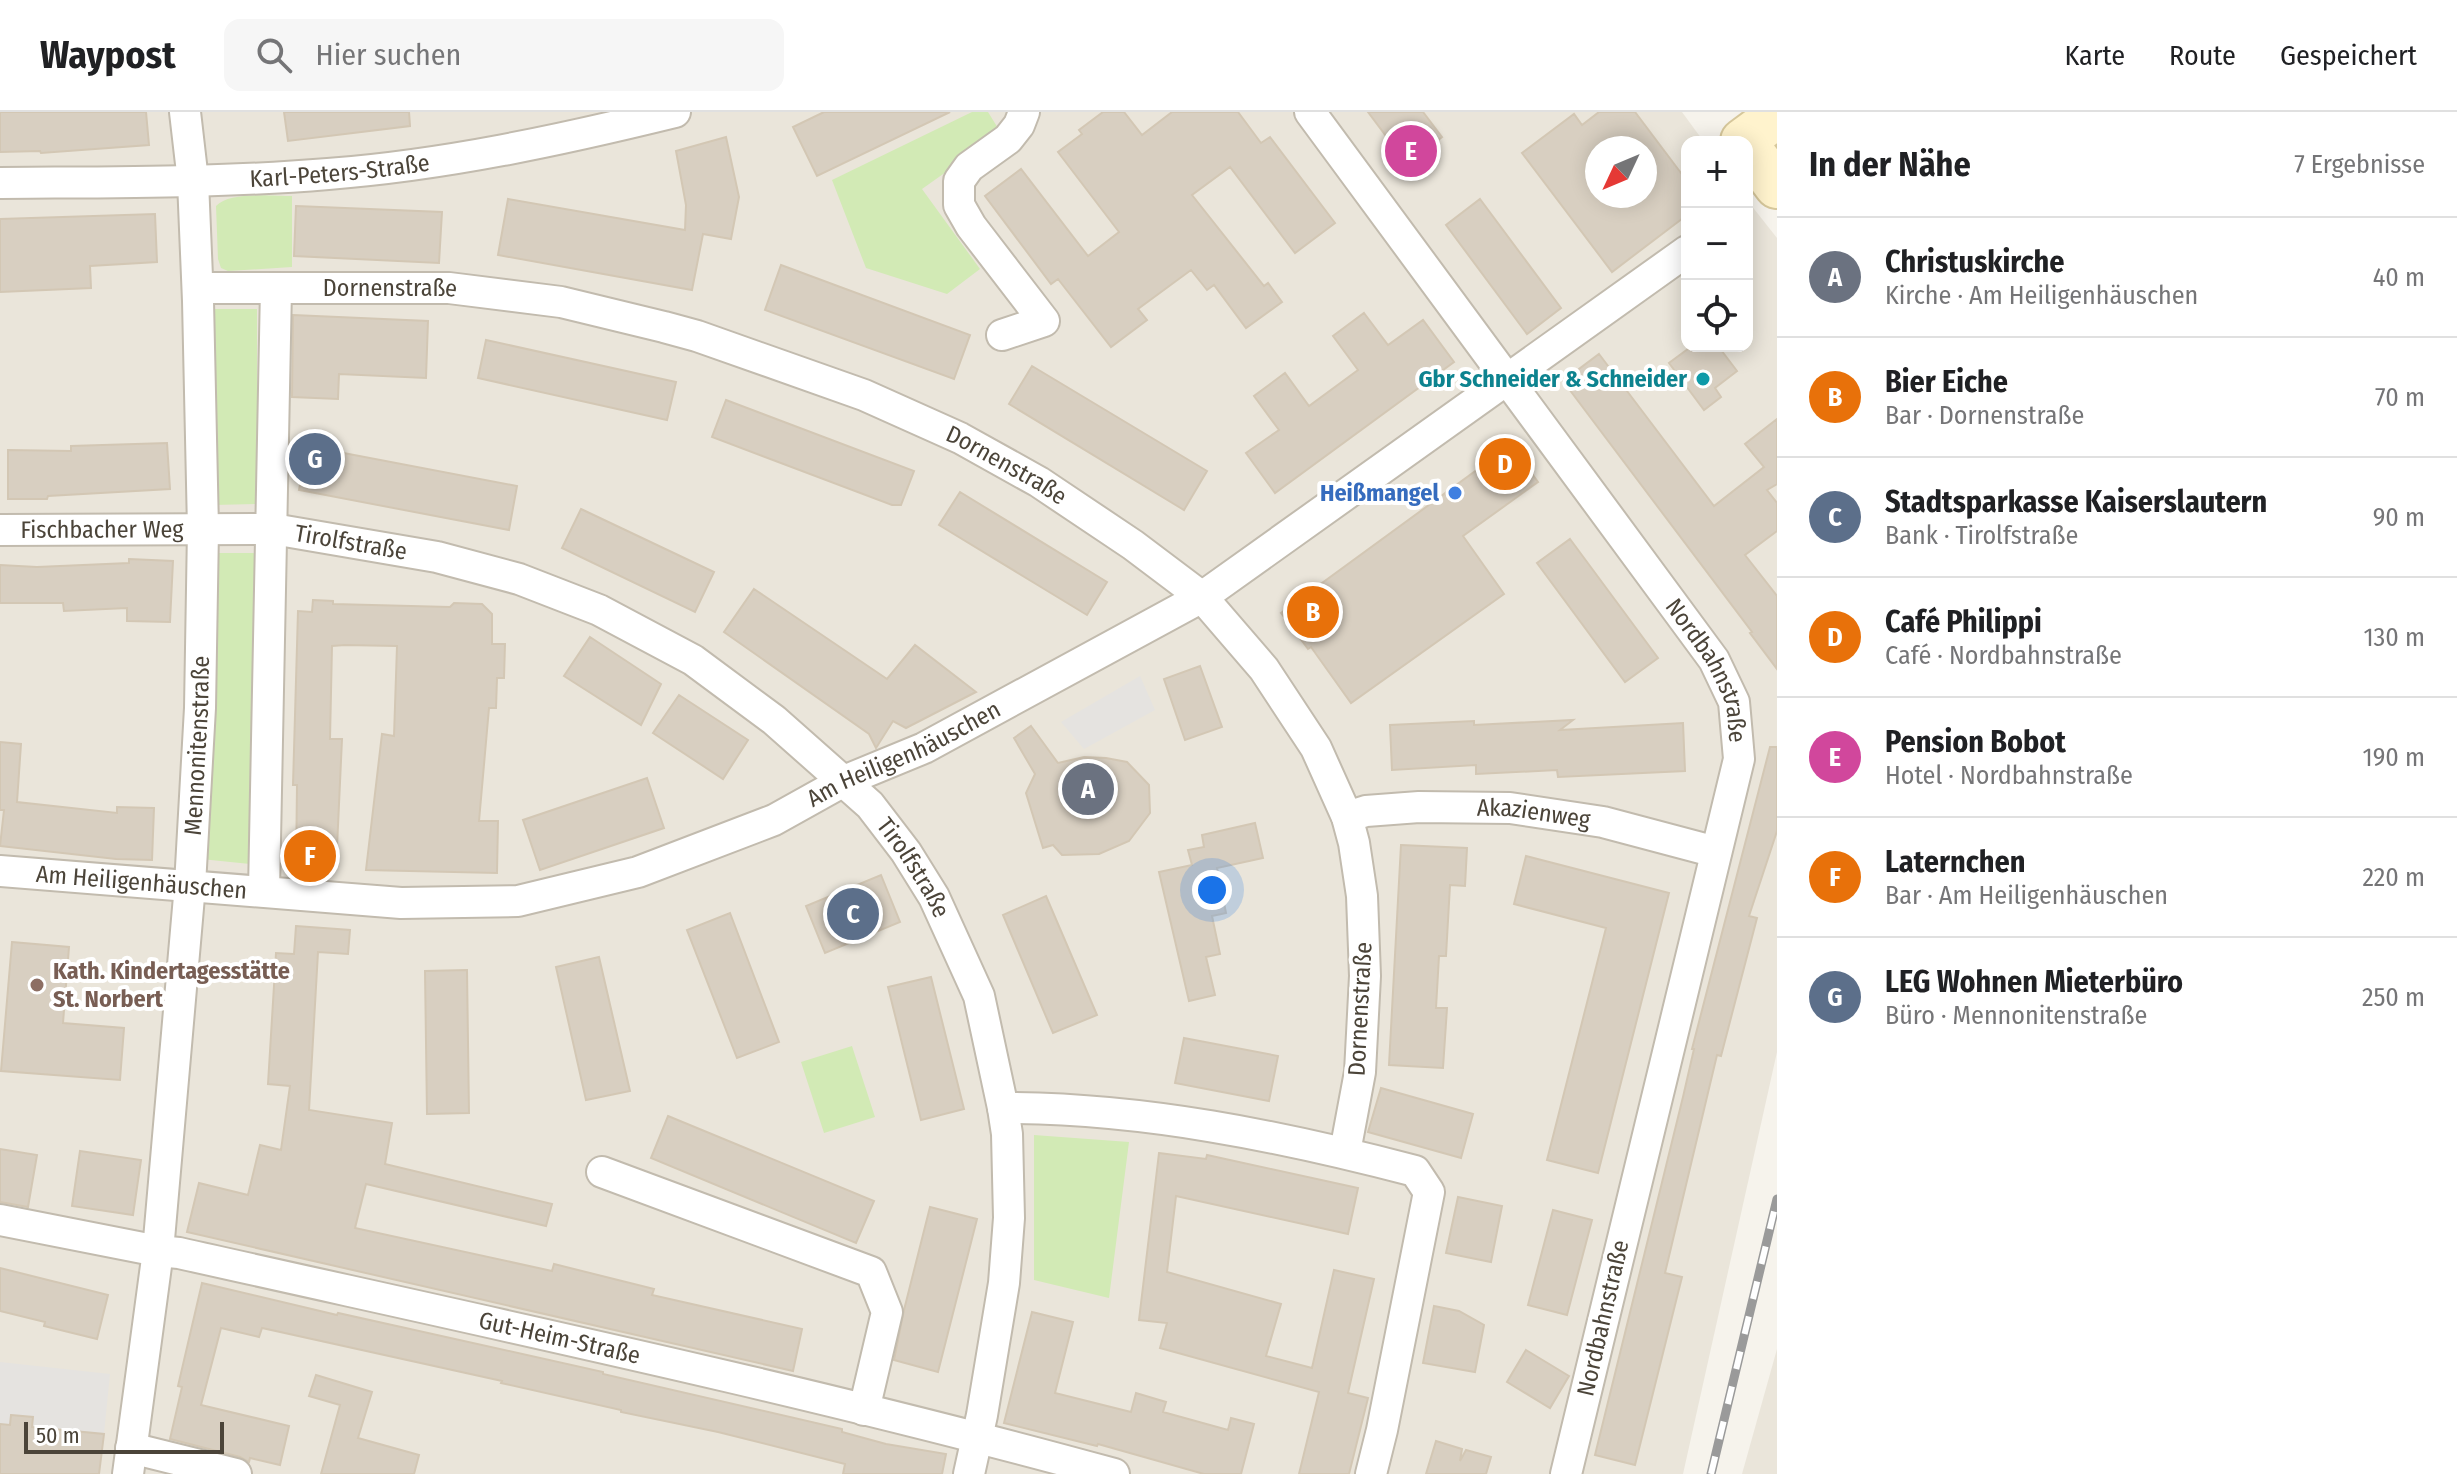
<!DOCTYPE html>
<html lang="de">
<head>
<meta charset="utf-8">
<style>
	:root { --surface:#fff; --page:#f6f6f6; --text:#202124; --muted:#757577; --line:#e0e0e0; --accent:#0f766e }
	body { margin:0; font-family:"Fira Sans Condensed",sans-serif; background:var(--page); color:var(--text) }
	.controls { position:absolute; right:24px; top:24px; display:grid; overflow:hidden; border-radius:16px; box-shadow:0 4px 20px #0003 }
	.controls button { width:72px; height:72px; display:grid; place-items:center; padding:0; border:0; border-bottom:2px solid var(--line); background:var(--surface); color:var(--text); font:40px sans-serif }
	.compass { position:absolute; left:1585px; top:24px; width:72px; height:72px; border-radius:50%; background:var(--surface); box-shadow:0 4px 20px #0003; rotate:226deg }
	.scale { position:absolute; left:24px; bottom:20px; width:200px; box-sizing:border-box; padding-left:8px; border:4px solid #4b4439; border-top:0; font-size:22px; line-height:28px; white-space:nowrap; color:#4b4439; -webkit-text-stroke:6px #fff; paint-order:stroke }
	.you { position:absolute; left:1212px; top:778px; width:28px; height:28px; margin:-20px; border:6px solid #fff; border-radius:50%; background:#1a73e8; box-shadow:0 0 0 12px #1a73e833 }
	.badge { display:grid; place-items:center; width:52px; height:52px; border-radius:50%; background:var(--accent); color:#fff; font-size:26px; font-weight:700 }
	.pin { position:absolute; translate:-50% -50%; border:4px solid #fff; box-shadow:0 2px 8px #0006 }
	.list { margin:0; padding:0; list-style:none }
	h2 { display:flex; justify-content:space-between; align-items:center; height:104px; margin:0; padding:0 32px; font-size:34px }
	h2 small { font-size:26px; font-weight:400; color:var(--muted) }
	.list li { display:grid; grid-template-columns:52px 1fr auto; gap:24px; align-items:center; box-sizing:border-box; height:120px; padding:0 32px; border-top:2px solid var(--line) }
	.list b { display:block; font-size:30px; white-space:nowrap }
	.list p { margin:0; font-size:26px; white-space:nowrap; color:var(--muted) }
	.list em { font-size:26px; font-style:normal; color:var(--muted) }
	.icon { flex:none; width:44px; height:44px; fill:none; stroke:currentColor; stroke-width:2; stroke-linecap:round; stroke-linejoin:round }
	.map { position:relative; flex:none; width:1777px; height:1362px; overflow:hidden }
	header { display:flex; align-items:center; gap:48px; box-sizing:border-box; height:112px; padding:0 40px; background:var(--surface); border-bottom:2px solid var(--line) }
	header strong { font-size:38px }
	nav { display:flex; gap:44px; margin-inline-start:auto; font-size:28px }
	.search { width:560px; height:72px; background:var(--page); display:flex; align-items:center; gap:20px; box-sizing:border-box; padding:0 28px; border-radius:16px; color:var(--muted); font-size:30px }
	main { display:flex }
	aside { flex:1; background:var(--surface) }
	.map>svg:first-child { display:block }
	.residential { fill:#eae5da; fill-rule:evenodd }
	.green { fill:#d2eab5 }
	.parking { fill:#e5e3e0 }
	.building { fill:#d8cfc1; stroke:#d3c7b4; stroke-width:2; fill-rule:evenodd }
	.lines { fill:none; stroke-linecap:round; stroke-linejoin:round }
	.street-casing { stroke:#c2bbae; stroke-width:34 }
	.secondary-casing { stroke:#d6c79b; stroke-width:48 }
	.street { stroke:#fff; stroke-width:30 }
	.secondary { stroke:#fff3cd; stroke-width:44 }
	.rail-casing { stroke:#9a9a9a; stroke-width:9 }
	.rail { stroke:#fff; stroke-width:6; stroke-dasharray:18; stroke-linecap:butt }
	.culture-dot { fill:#0f9aa8; stroke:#fff; stroke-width:3 }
	.shop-dot { fill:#3f7fe0; stroke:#fff; stroke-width:3 }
	.education-dot { fill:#8d6e63; stroke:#fff; stroke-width:3 }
	.labels { text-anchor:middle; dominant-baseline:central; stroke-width:8; stroke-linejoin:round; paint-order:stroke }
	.street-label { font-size:24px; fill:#4b4439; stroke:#fff }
	.culture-label { font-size:24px; font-weight:bold; fill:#0d838f; stroke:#fff; text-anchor:end }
	.shop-label { font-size:24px; font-weight:bold; fill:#366cbe; stroke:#fff; text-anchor:end }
	.education-label { font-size:24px; font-weight:bold; fill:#785e54; stroke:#fff; text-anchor:start }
</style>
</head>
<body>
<header>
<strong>Waypost</strong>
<div class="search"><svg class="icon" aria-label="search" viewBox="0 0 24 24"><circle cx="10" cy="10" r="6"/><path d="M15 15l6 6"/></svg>Hier suchen</div>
<nav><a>Karte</a><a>Route</a><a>Gespeichert</a></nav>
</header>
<main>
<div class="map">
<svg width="1777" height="1362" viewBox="0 0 1777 1362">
	<rect width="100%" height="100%" fill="#f6f3ec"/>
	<path class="residential" d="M0,0H1682L1704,30H1687V234H1747V88L1777,126V940L1683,1362H0ZM1597,36H1645V84H1597Z
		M1777,1237V1362H1742Z"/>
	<path class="green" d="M972,0H988L1001,21L922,77L980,157L947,182L866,156L832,68Z
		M292,84V155L228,159L221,156L218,147L216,94C230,79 272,84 292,84Z
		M211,197H257V392L213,393Z
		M213,441H259L250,752L201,747Z
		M852,934L875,1005L824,1021L801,950Z
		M1034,1023L1129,1030L1109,1186L1034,1168Z"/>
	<path class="parking" d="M1140,564L1155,598L1084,637L1061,610Z
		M0,1250L110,1262L104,1322L32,1315V1305L11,1303L10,1313L0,1312Z"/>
	<path class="building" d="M0,0H146L149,33L41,41L40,39L0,40Z
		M284,0H409L410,14L288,29Z
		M824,0H950L817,64L793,15Z
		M1103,0H1124L1142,23L1172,0H1238L1261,31L1270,25L1335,111L1295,141L1230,55L1192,83L1264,174L1268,171L1282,190L1246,216L1214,173L1207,178L1191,158L1138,197L1147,208L1111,235L1058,167L1051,172L985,84L1021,57L1088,144L1119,120L1058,40L1082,22L1079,18Z
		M1368,0H1423L1442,25L1407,52Z
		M1599,0H1635L1687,69V103L1612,160L1522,41L1574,2L1582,13ZM1597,36H1645V84H1597Z
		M726,25L739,85L731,127L703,122L692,178L498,143L508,87L685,118L686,93L676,39Z
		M1480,87L1561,196L1527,222L1446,113Z
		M296,94L442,100L439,151L294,144Z
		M155,102L157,150L90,154L91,176L0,180V107Z
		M781,153L970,223L954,267L765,198Z
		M1364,201L1388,233L1423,208L1454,250L1275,381L1246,341L1279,318L1254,284L1285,261L1309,294L1358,258L1333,224Z
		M293,203L428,209L426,266L339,262L338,287L292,285Z
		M486,228L676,270L667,308L478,266Z
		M1692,234H1718L1737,259L1715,276L1721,285L1704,298L1669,251Z
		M1599,242L1714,394L1764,355L1745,332L1777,307V372L1767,378L1777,391V419L1745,443L1777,484V557L1750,521L1752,520L1563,269Z
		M1032,254L1207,359L1184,398L1009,292Z
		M726,288L914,359L901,393H892L712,325Z
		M167,331L170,377L48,384L47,387H8V338L71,339V334Z
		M1511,333L1538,370L1463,424L1504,482L1351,591L1311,535L1308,537L1281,501Z
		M307,334L517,374L509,418L299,378Z
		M960,380L1107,470L1087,503L939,413Z
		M581,397L714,460L695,500L562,436Z
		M1570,427L1658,546L1625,570L1537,451Z
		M129,447L173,449L170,510L127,509V496L64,499L63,491H0V453L37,455L129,451Z
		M754,477L887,567L915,533L976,580L906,616L893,609L876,636L869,622L724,520Z
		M313,488L333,489V492L450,495L454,491L482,492L492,502V532H505L504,566H497L496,596H489L479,709H498L497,761L366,758L382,622L394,624L397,534L345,533L332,534L330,627H342L336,757H296L297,673H293L298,499L312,500Z
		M590,525L661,572L641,613L564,564Z
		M1200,554L1222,615L1185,628L1164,567Z
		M679,583L748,628L723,667L653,621Z
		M1573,608L1560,618L1683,611L1685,659L1558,665L1557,658L1476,662V653L1392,658L1390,613L1474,609V613Z
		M1031,614L1058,651L1084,645L1106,646L1127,650L1149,673L1150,701L1129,729L1099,742L1062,743L1053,733L1043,736L1026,681L1035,662L1014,626Z
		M0,630L21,632L17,690L117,701V695L154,696L152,748L116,747L0,734L4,698H0Z
		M1770,635H1777V719L1749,804L1757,806L1721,944L1717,943L1665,1161L1682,1165L1635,1353L1595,1343L1683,985L1694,937H1692Z
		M647,666L664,716L540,758L523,708Z
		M1255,711L1263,746L1217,756L1226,801L1212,804L1220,842L1206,845L1215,883L1189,889L1159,760L1192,753L1188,738L1204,735L1202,723Z
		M1401,733L1467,736L1465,774L1450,773L1446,844H1439L1436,896H1447L1443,956L1389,953Z
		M1526,744L1669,781L1598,1061L1547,1048L1606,816L1514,792Z
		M881,763L900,810L825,841L806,794Z
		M1046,784L1097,903L1053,921L1003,803Z
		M730,801L779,930L737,946L687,818Z
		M296,814L350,818L348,842L318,840L309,998L392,1011L385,1052L552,1092L546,1114L366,1072L355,1116L552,1159L554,1152L654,1177L652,1183L802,1217L793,1259L187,1120L199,1071L248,1083L260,1033L281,1038L290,974L268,972L276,841L294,842Z
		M12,830L69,835L63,911L124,916L120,968L1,959Z
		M599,845L630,979L586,988L556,855Z
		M467,858L469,1001L427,1002L425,859Z
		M931,865L964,997L921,1008L888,875Z
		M1184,926L1278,944L1269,989L1175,971Z
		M1381,976L1473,1002L1461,1046L1368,1020Z
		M668,1004L874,1089L856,1131L651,1046Z
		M0,1037L37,1043L28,1095L0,1090Z
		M80,1039L141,1048L133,1103L72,1094Z
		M1159,1041L1206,1047L1207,1043L1358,1076L1348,1122L1176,1084L1167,1160L1281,1192L1266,1244L1312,1256L1334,1158L1374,1167L1348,1281L1368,1286L1349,1362H1299L1319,1280L1160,1236L1167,1211L1139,1208Z
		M1458,1085L1502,1094L1491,1150L1446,1141Z
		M930,1095L977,1107L938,1260L894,1248L904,1198Z
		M1553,1098L1592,1108L1567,1203L1528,1193Z
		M0,1156L108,1183L97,1227L44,1214L45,1210L0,1199Z
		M202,1171L337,1203L338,1201L603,1260V1262L842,1317V1320L886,1332L946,1342L942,1362H843L845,1352L718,1320L621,1300V1298L501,1271L502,1269L262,1216L259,1225L221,1216L201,1293L289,1314L280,1353L250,1346L249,1350L240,1345L170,1327L182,1275L178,1274Z
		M1434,1194L1459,1199L1484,1213L1475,1260L1423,1251Z
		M1032,1200L1073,1210L1055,1281L1131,1300L1136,1281L1166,1290L1163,1300L1228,1318L1231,1306L1254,1312L1241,1362H1204L1098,1332L1097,1334L1004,1311Z
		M1526,1238L1569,1264L1550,1296L1507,1270Z
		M316,1263L372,1280L358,1326L419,1343L414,1362H321L340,1293L309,1284Z
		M11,1303L33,1305L32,1315L104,1322L99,1362H0V1312L10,1313Z
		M1436,1329L1462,1337L1460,1349L1466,1338L1491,1345L1486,1362H1426Z"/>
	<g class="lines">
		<g class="street-casing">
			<g id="street">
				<path id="s1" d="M1310,0L1714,548L1734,590L1739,647L1566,1362"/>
				<path id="s2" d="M0,71C109,70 219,71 328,62C445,53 561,28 675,0"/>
				<path id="s3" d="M198,176H449L561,190L664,215L697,224L864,283L960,326L1039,370L1133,433L1202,485L1264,557L1316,636L1347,705L1354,731L1362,784L1365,864L1360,960L1345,1040"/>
				<path d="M1002,223L1044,209L971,114L959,93V69L969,55L1008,27L1019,13L1024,0"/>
				<path id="s4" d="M0,418L273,417L437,445L519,467L599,498L693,548L774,608L870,693L906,740L934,785L979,884L1003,996L1007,1022L1009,1106L1004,1171L982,1303L969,1362"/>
				<path id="s5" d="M1347,705L1366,699L1419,695L1510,696L1603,710L1716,740"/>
				<path id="s6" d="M0,759L401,791L518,789L638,760L774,708L844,669L924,636L1202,485L1687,139"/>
				<path d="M264,779L276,176"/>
				<path d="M1003,996C1143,996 1281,1024 1415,1059L1429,1080L1382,1318L1371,1362"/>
				<path d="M602,1060L871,1160L887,1200L864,1298"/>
				<path id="s7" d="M0,1108L158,1139L179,1141C491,1211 805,1277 1114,1362"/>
				<path d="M131,1336L236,1362"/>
				<path id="s8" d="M128,1362L158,1139L190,773L200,596L203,417L198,189L193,69L185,0"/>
			</g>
		</g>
		<g class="secondary-casing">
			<path id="secondary" d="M1743,29L1777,4
				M1747,34L1777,74"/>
		</g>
		<use href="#street" class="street"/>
		<use href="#secondary" class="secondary"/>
		<g class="rail-casing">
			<path id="rail" d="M1711,1362L1777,1087"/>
		</g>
		<use href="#rail" class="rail"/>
	</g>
	<circle class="culture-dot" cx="1703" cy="267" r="8"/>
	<circle class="shop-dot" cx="1455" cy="381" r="8"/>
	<circle class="education-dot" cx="37" cy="873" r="8"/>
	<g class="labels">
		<g class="street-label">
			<text stroke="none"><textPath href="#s2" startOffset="340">Karl-Peters-Straße</textPath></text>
			<text stroke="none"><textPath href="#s3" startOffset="192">Dornenstraße</textPath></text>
			<text stroke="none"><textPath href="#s3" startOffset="840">Dornenstraße</textPath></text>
			<text stroke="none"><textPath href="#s4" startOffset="102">Fischbacher Weg</textPath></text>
			<text stroke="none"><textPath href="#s4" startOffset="352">Tirolfstraße</textPath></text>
			<text stroke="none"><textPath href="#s1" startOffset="688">Nordbahnstraße</textPath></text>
			<text stroke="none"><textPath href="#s8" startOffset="732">Mennonitenstraße</textPath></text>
			<text stroke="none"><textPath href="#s6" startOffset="934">Am Heiligenhäuschen</textPath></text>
			<text stroke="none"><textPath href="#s5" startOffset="188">Akazienweg</textPath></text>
			<text stroke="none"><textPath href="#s4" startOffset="1022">Tirolfstraße</textPath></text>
			<text stroke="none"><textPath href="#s6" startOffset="142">Am Heiligenhäuschen</textPath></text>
			<text transform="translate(1360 897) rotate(-87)">Dornenstraße</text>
			<text transform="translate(1603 1206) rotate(-77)">Nordbahnstraße</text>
			<text stroke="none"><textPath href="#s7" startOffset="572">Gut-Heim-Straße</textPath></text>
		</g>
		<g class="culture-label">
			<text x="1687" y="267">Gbr Schneider &amp; Schneider</text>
		</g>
		<g class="shop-label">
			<text x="1439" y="381">Heißmangel</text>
		</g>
		<g class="education-label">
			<text x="53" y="859">Kath. Kindertagesstätte<tspan x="53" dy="28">St. Norbert</tspan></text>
		</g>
	</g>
</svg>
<div class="controls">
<button>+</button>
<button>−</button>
<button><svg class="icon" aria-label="locate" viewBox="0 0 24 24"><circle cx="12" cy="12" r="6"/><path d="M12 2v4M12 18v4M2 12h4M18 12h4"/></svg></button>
</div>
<svg class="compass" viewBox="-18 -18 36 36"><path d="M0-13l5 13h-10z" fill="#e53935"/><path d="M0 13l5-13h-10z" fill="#757577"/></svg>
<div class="scale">50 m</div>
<div class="you"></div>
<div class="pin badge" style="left:1088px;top:677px;background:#6b7280">A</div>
<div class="pin badge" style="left:1313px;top:500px;background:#e8710a">B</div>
<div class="pin badge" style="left:853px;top:802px;background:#5c6f8a">C</div>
<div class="pin badge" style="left:1505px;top:352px;background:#e8710a">D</div>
<div class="pin badge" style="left:1411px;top:39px;background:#d1479c">E</div>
<div class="pin badge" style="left:310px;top:744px;background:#e8710a">F</div>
<div class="pin badge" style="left:315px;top:347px;background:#5c6f8a">G</div>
</div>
<aside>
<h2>In der Nähe<small>7 Ergebnisse</small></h2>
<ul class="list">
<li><span class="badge" style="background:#6b7280">A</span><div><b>Christuskirche</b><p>Kirche · Am Heiligenhäuschen</p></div><em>40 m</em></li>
<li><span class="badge" style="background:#e8710a">B</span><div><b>Bier Eiche</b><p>Bar · Dornenstraße</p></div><em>70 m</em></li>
<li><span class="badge" style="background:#5c6f8a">C</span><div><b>Stadtsparkasse Kaiserslautern</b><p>Bank · Tirolfstraße</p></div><em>90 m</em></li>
<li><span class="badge" style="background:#e8710a">D</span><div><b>Café Philippi</b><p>Café · Nordbahnstraße</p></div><em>130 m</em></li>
<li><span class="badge" style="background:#d1479c">E</span><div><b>Pension Bobot</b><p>Hotel · Nordbahnstraße</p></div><em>190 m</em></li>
<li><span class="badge" style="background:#e8710a">F</span><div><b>Laternchen</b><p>Bar · Am Heiligenhäuschen</p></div><em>220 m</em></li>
<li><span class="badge" style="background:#5c6f8a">G</span><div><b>LEG Wohnen Mieterbüro</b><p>Büro · Mennonitenstraße</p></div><em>250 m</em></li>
</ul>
</aside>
</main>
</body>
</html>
